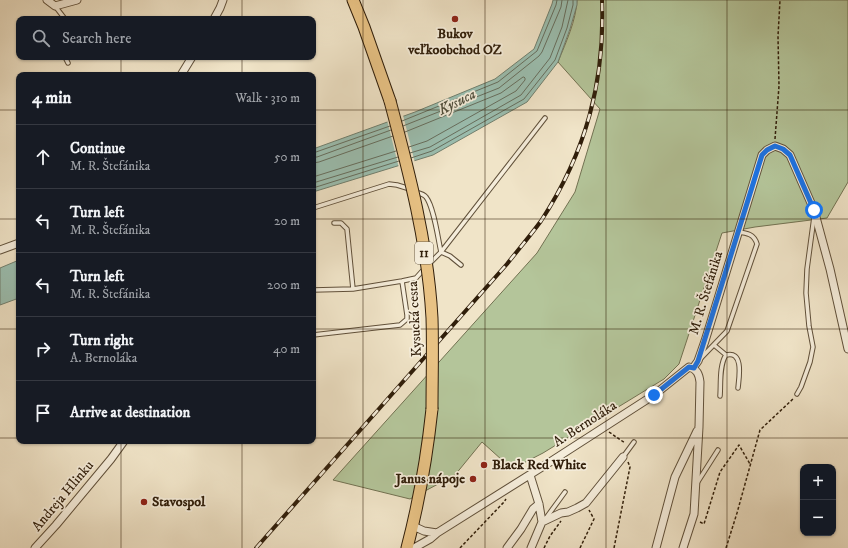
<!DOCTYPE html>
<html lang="en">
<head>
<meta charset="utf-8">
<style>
	:root { --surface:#171b24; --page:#242831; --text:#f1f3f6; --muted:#9ea1a6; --line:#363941 }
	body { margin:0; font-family:"IM FELL DW Pica",serif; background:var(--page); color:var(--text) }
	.controls { position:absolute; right:12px; bottom:12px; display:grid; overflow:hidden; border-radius:8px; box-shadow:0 1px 3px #0004 }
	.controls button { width:36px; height:36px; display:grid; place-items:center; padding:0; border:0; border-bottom:1px solid var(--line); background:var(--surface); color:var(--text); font:20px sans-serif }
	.stop { position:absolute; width:12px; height:12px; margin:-9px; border:3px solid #1a73e8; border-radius:50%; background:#fff }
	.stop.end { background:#1a73e8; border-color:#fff; box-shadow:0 1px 4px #0008 }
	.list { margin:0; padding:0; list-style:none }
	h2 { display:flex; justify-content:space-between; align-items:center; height:52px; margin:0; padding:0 16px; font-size:17px }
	h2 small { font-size:13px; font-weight:400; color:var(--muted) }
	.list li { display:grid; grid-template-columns:26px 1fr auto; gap:12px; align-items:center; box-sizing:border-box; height:64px; padding:0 16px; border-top:1px solid var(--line) }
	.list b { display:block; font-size:15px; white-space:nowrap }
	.list p { margin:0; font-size:13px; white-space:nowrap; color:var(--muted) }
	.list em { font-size:13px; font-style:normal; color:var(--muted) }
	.icon { flex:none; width:22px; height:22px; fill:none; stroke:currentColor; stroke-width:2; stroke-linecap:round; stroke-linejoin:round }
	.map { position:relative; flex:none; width:848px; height:548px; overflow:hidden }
	.search { position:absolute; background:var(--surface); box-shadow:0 1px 3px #0004; left:16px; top:16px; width:300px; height:44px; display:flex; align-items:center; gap:10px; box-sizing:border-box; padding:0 14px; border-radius:8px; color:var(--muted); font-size:15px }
	.panel { position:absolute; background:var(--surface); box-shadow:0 1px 3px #0004; left:16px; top:72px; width:300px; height:372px; border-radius:8px }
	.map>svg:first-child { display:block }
	.green { fill:#b4c59a; stroke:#727252 }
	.water { fill:#9bbfb1; stroke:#707f6e }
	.pier { fill:#f0e4c8 }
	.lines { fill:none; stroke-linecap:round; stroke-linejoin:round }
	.shore { stroke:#666e5e; stroke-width:1 }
	.service-casing { stroke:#60503a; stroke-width:5.5 }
	.minor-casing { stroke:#60503a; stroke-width:9 }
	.primary-casing { stroke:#301e0a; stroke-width:13 }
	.path { stroke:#301e0a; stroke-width:1.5; stroke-dasharray:3 2; stroke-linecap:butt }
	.service { stroke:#f5eddb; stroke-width:3.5 }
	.minor { stroke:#f5eddb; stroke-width:7 }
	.primary { stroke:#e8c284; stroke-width:11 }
	.rail-casing { stroke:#301e0a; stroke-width:4 }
	.rail { stroke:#f5eddb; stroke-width:2.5; stroke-dasharray:8; stroke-linecap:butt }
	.primary-bridge-casing { stroke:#301e0a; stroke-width:13; stroke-linecap:butt }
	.primary-bridge { stroke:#e8c284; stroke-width:11 }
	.route { stroke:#1a73e8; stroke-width:5 }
	.grid { fill:none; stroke:#301e0a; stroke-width:1; stroke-opacity:0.55 }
	.poi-dot { fill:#8f2418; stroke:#f5eddb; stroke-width:1.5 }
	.labels { text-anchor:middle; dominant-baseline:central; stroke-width:3.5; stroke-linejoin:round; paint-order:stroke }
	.shield { fill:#f5eddb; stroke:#6b5c49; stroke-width:1 }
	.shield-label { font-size:13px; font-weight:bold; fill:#301e0a }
	.poi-label { font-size:14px; font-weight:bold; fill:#301e0a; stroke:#f5eddb; text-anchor:start }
	.street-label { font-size:14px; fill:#301e0a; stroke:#f5eddb }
	.water-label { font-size:15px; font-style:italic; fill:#504e3c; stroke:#f5eddb }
</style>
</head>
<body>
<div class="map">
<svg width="848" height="548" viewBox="0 0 848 548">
	<rect width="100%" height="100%" fill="#f0e4c8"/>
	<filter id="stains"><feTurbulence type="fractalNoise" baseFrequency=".005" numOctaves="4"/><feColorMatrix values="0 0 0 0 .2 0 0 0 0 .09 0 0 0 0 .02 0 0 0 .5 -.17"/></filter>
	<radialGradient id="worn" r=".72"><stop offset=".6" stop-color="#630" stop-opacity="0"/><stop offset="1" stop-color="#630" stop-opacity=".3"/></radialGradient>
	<path class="green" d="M577,0H848V182L827,218L755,227L722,233L679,364L664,379L543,453L512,469L482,442L455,475L410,499L333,480L537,253L575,192L600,109L558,62C566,42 576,21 577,0Z"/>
	<path class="water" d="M553,0H577V5L570,29L558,62L527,102L433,155L313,192V149L415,112L495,79L534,49L552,4Z
		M19,260V298L0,305V268Z"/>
	<path class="pier" d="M403,115L415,163L399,168L387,120Z"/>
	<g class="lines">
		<path class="shore" d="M402,121L498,82L537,51L556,5L557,0
			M403,126L499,88L539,56L542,52L561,7L562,0
			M405,132L501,93L523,77H524L525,78V80L516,91L427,141L409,147
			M313,152H316L390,126
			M410,153L430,147L521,95L550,58L562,27L568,0
			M313,157H317L391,130
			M411,158L432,151L524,99L555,60L567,28L573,5V0
			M313,163L319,162L393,136
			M313,177L396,151
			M313,183L398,157
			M313,188L399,161"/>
		<g class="service-casing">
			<path id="service" d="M55,6L65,19
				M65,57L68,63
				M415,192C419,193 424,194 426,197C434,207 438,239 441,252L450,256L461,265
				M313,208L389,184L397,185L410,189
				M334,223H341L347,229L353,289
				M429,264L441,252L545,118
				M313,290L353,289L402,281L416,278L425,268
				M313,335L400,325L407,319V315L402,281
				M714,345L726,355C744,350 739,378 738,388
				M701,358L727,331L757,244C754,234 747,233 738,232
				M797,394L801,387L810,362L813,347L809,326L806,293L807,269L814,217
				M720,396C721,385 719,365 726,355
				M623,457L634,442
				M697,483L718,450
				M546,518L565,492"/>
		</g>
		<g class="minor-casing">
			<path id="minor" d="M47,0L55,6L77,0
				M214,19L220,8L223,0
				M181,75L192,57
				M0,250L19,243
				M693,368L698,361L705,341L762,155L767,150L775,146L783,149L790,155L814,210L830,269L848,349
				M530,475L539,504L542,522L531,548
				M542,522L561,513L568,512L577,508L586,503L623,457
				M413,526L424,531L437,533
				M35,548L56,525L111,459L124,441
				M414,548L430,539L437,533L550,462L654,395L689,367C697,369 699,374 700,382L699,427L694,514L683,548
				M507,548L521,529L533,509L539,504
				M656,548L675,477L697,431"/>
		</g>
		<g class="primary-casing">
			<path id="primary" d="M353,0L364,27L390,101
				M407,548C419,502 427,456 432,409"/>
		</g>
		<path class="path" d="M775,139L779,86L778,36L780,0
			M609,432L625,443
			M700,522L704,524L720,472L739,445L750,464
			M460,548L504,502L506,499
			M544,548L550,536L561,521
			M580,548L594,519L589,510
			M614,548L630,467L628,462
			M726,548L737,513L760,430L794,398"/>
		<use href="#service" class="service"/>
		<use href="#minor" class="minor"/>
		<use href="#primary" class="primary"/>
		<g class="rail-casing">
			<path id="rail" d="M256,548L507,264C518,250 530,236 541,221C586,152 605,82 602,0"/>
		</g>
		<use href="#rail" class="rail"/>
		<g class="primary-bridge-casing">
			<path id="primary-bridge" d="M390,101C409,172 428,244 432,318C433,348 432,379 432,409"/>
		</g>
		<use href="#primary-bridge" class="primary-bridge"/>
	</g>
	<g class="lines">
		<path class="route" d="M654,395L689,367L694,368L698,361L762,155L767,150L775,146L783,149L790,155L814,210"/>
	</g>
	<path class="grid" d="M121,0V19M242,0V19M363,0V548M485,0V548M606,0V548M727,0V548M121,57V75M242,57V75M0,110H19M313,110H848M0,219H19M313,219H848M0,329H19M313,329H848M0,438H19M313,438H848M121,441V548M242,441V548"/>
	<g class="poi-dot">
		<circle cx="455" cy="19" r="4"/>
		<circle cx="484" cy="465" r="4"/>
		<circle cx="473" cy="479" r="4"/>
		<circle cx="144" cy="502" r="4"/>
	</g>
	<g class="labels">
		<rect class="shield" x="415" y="242" width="18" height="22" rx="3"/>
		<g class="shield-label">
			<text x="424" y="253">11</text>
		</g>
		<g class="poi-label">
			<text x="455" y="34" text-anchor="middle">Bukov<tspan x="455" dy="16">veľkoobchod OZ</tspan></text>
			<text x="492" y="465">Black Red White</text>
			<text x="465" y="479" text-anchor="end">Janus nápoje</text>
			<text x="152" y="502">Stavospol</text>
		</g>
		<g class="street-label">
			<text transform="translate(706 293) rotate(-73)">M. R. Štefánika</text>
			<text transform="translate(415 319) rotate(-93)">Kysucká cesta</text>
			<text transform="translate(585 424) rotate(-33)">A. Bernoláka</text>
			<text transform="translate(63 496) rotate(-50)">Andreja Hlinku</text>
		</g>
		<g class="water-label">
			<text transform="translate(457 102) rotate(-27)">Kysuca</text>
		</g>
	</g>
	<rect width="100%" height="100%" filter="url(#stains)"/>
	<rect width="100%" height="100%" fill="url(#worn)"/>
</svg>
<div class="controls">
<button>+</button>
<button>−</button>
</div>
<div class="stop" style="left:814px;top:210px"></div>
<div class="stop end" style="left:654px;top:395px"></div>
<div class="search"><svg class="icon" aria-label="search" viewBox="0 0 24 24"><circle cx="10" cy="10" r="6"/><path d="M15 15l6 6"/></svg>Search here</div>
<section class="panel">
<h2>4 min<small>Walk · 310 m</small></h2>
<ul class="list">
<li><svg class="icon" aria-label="ahead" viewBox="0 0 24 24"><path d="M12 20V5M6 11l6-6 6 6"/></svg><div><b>Continue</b><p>M. R. Štefánika</p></div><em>50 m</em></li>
<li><svg class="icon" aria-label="left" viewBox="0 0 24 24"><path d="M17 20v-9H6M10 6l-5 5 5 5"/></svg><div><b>Turn left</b><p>M. R. Štefánika</p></div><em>20 m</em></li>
<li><svg class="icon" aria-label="left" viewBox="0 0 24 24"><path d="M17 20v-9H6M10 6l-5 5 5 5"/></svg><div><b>Turn left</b><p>M. R. Štefánika</p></div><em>200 m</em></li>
<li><svg class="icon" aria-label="right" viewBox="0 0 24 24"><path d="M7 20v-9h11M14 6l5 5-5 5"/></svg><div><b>Turn right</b><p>A. Bernoláka</p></div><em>40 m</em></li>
<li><svg class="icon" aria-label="arrive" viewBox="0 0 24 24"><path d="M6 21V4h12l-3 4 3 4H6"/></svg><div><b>Arrive at destination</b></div></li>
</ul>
</section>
</div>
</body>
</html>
